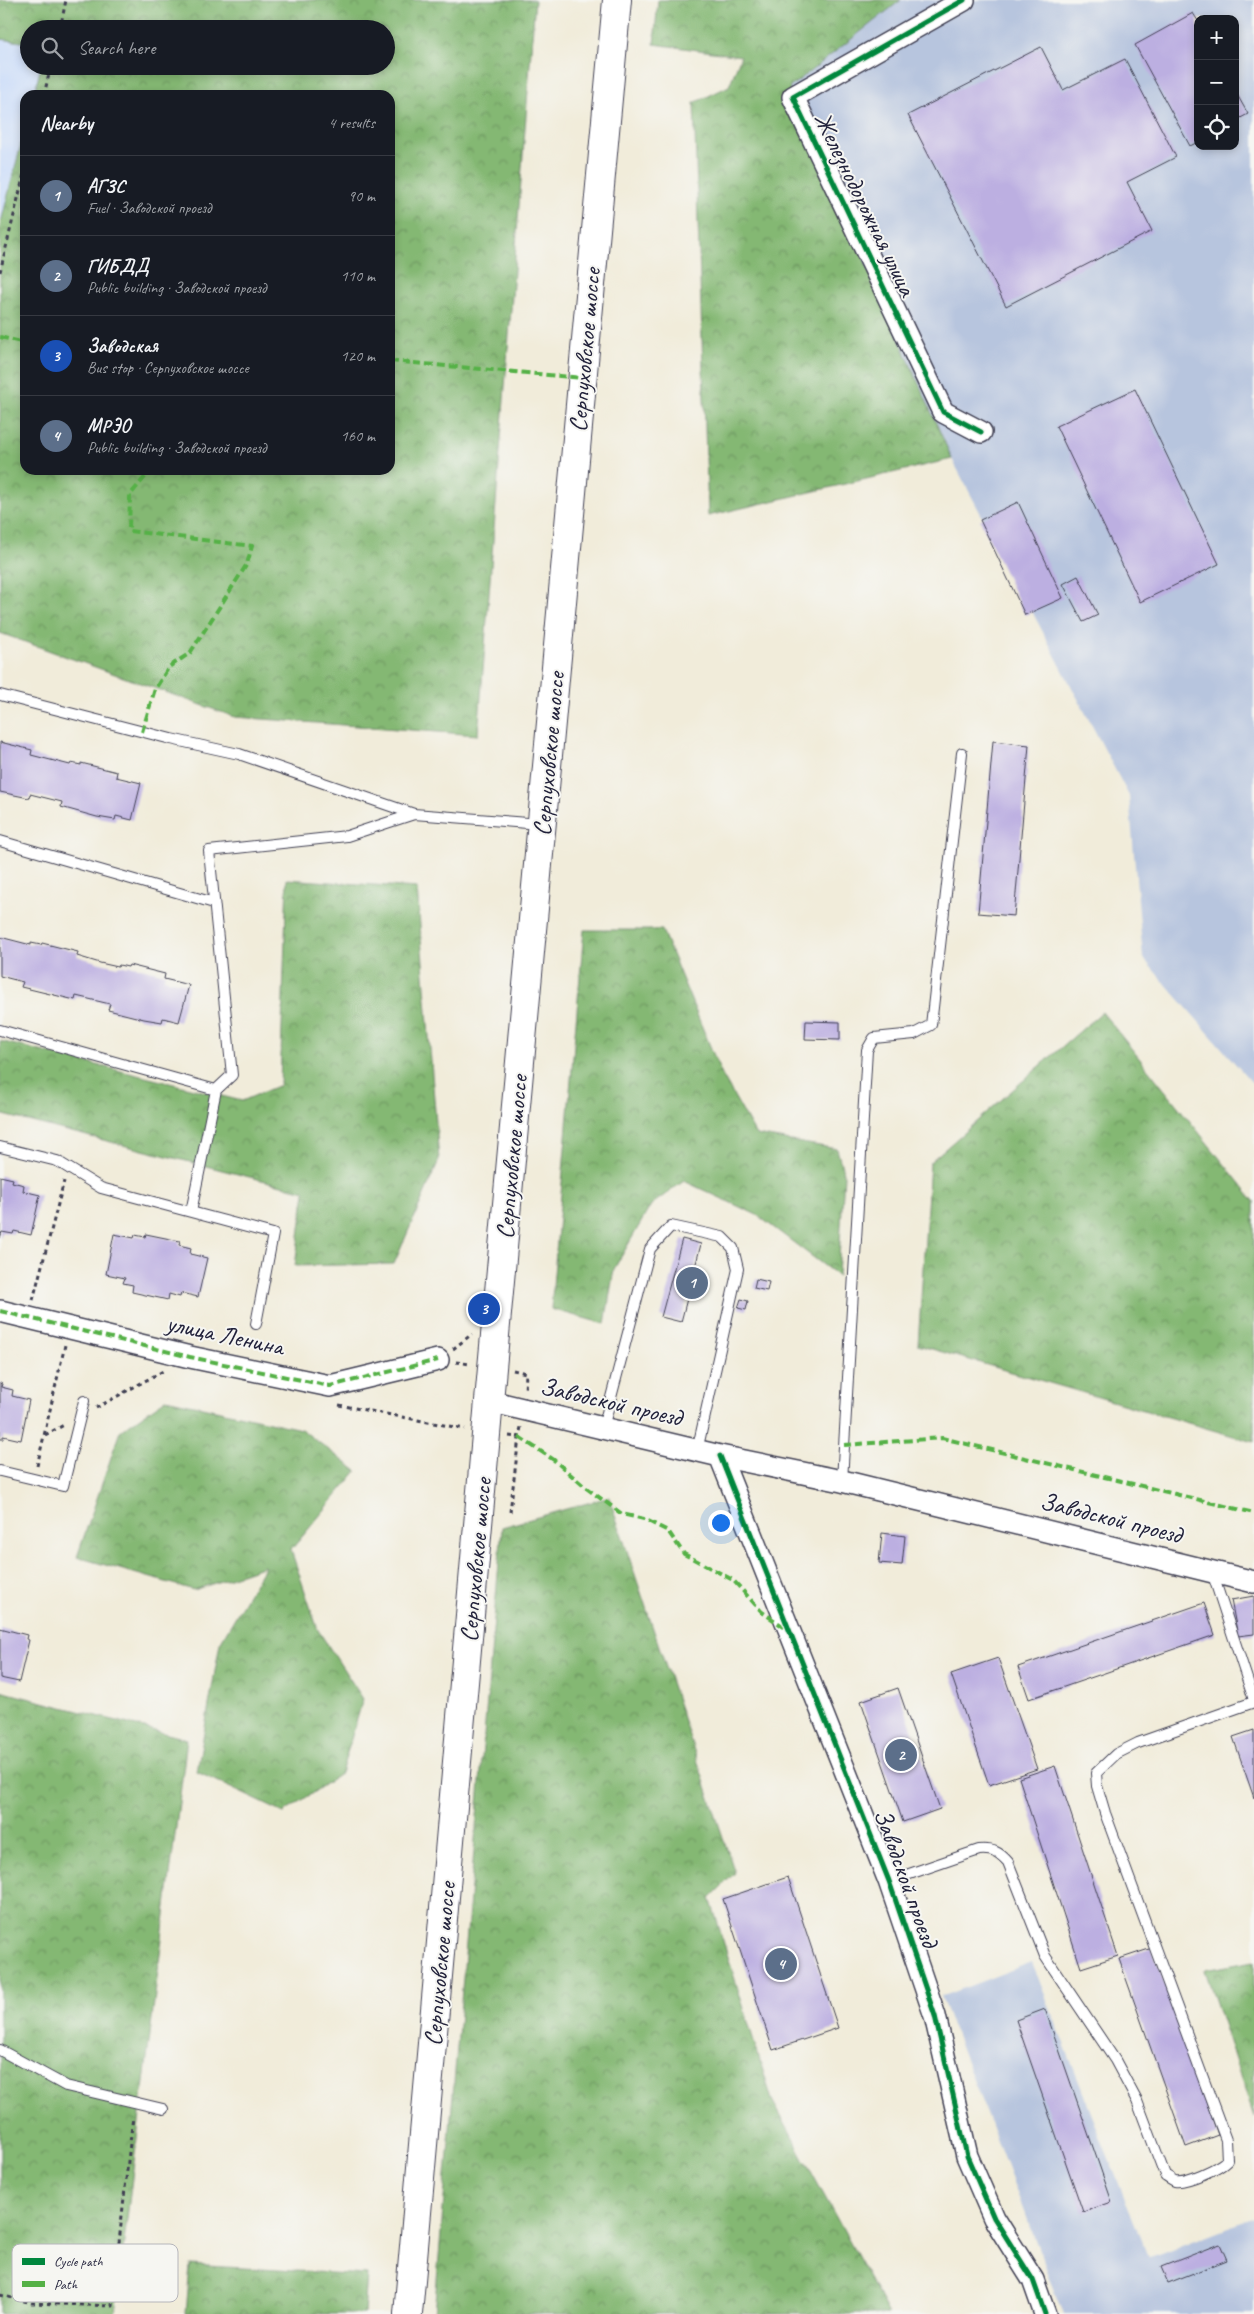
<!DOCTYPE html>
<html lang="en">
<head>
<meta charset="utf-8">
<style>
	:root { --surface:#171b24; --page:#20242c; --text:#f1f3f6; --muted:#9ea1a6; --line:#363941; --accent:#c8321e }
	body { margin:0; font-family:Caveat,sans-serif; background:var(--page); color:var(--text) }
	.controls { position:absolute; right:15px; top:15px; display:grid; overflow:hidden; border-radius:10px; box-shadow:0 2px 8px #0003 }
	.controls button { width:45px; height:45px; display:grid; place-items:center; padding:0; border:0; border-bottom:1px solid var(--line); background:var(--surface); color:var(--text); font:25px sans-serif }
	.you { position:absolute; left:720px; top:1522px; width:18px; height:18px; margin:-12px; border:4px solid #fff; border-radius:50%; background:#1a73e8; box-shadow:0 0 0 8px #1a73e833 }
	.badge { display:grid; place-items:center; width:32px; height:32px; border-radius:50%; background:var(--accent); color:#fff; font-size:16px; font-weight:700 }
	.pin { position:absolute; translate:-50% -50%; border:2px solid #fff; box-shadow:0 1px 5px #0006 }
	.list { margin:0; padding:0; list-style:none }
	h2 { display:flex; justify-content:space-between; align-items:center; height:65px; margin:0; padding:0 20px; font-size:21px }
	h2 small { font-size:16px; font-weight:400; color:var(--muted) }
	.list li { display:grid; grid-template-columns:32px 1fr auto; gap:15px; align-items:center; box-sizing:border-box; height:80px; padding:0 20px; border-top:1px solid var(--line) }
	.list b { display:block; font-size:19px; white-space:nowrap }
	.list p { margin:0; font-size:16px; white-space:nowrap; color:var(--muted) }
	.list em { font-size:16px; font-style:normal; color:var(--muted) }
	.icon { flex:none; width:28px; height:28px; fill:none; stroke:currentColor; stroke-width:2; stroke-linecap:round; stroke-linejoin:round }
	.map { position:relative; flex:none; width:1254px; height:2314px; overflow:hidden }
	.search { position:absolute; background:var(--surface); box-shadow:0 2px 8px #0003; left:20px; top:20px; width:375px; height:55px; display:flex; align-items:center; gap:12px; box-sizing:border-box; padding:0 18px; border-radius:28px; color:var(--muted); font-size:19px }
	.panel { position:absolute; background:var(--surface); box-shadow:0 2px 8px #0003; left:20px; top:90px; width:375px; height:385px; border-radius:15px }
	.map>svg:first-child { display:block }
	.built { fill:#cadcf9 }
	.industrial { fill:#b7c5de; fill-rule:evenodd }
	.forest { fill:url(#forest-crowns); stroke:#536d57 }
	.building { fill:#bcafe1 }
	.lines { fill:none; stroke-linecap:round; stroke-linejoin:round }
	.lane-casing { stroke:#414053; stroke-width:12 }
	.street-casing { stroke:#414053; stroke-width:24 }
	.secondary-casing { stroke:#414053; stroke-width:30 }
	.path { stroke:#414053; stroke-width:3; stroke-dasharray:4 4; stroke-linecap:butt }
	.lane { stroke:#fff; stroke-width:10 }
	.street { stroke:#fff; stroke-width:21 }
	.secondary { stroke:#fff; stroke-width:28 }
	.quiet { stroke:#55b146; stroke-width:4; stroke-dasharray:8 4; stroke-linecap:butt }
	.cycleway-casing { stroke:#f6f6f2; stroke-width:8 }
	.cycleway { stroke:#00873e; stroke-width:5 }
	.labels { text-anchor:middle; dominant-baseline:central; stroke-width:4; stroke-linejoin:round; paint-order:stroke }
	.street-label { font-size:25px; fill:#22223b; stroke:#f6f6f2 }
	.key { fill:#f6f6f2; stroke:#b6b6bb; stroke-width:1 }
	.key-label { font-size:14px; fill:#22223b }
</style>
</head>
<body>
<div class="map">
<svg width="1254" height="2314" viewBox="0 0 1254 2314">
	<defs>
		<pattern id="forest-crowns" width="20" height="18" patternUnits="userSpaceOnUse" patternTransform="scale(1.25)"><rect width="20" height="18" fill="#84b873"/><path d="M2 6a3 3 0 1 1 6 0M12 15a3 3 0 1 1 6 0" fill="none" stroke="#6c9560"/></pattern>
	</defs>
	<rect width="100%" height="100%" fill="#f6f6f2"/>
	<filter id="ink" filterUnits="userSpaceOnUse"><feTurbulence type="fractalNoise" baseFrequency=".02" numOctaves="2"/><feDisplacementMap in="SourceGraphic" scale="10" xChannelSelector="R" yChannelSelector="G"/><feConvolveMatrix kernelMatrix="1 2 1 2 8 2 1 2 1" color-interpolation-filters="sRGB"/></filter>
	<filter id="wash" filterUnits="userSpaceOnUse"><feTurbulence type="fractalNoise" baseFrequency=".0096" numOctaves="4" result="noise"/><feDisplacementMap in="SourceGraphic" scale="20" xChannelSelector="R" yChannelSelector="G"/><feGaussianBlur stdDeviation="1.12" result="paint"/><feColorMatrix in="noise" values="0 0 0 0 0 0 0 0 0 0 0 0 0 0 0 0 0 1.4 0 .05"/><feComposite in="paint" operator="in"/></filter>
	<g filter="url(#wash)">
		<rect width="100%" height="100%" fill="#f1ecda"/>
		<path class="built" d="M0,0H52L29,29V66H41L34,95H25V129L0,226Z"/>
		<path class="industrial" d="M901,0H1254V1085L1143,958L1129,796L952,459L789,88ZM1198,19H1235V146H1198Z
			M1032,1962L1148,2258L1254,2217V2314H1064L941,1997Z"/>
		<path class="forest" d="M0,0H535L478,735L235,717L0,633V226L25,129V470H390V95H34L41,66H386V29H29V43L0,39Z
			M658,0H901L789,88L952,459L708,516L694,103L729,86L741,56L654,44Z
			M287,879L417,888L439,1160L394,1264L295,1266L305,1191L0,1114V1041L242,1101L280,1085Z
			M584,930H662L722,1075L756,1135L837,1149L844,1175L838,1276L757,1215L684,1181L651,1205L614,1269L605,1324L551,1309Z
			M1102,1012L1254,1201V1442L918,1345L930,1162Z
			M166,1399L301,1429L357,1471L291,1550L318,1630L363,1699L341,1773L284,1813L197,1772L220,1643L265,1566L194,1590L77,1557L120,1431Z
			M609,1497L735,1873L710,1898L772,2100L889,2314H434L502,1527Z
			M0,1691L187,1739L115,2314H0Z
			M1254,1961V2117L1205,1970Z
			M190,2265L367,2275L364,2314H186Z"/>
		<g id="blocks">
			<path class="building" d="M1193,13L1198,21V142L1190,146L1135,45Z
				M1041,47L1063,90L1125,59L1176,157L1127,182L1152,231L1006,306L908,115Z
				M1235,91L1248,114L1235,121Z
				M1135,389L1219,564L1140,602L1056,426Z
				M1018,502L1063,598L1025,615L980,520Z
				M1078,576L1098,615L1083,622L1063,584Z
				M993,741L1029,745L1014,916L978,913Z
				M0,742L32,750L31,755L70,765L71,763L81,765V763L117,772L116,777L141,783L132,820L116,816L115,820L97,817L61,807L62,802L30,794L29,798L0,792Z
				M0,937L31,945V943L41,945L42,943L78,952L77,956L100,963L118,967L119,965L128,967L129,965L165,974L164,979L189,985L179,1022L163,1018L162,1022L144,1019L108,1010L110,1004L76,996L75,1000L21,987L23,982L0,976Z
				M806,1021L840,1022V1040L805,1039Z
				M0,1176L13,1179L12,1182L24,1185L23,1191L40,1195L31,1235L14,1231L13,1234L2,1232L0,1238Z
				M114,1234L134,1238L135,1235L145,1237L146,1234L180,1241L179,1245L191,1248L190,1254L207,1258L198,1297L181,1293L180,1297L169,1294L168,1300L132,1292L133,1285L123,1283L125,1278L106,1274Z
				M682,1239L701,1244L681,1322L661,1317Z
				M756,1279L769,1282L767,1291L754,1288Z
				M741,1299L748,1301L746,1310L738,1308Z
				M0,1383L2,1384L1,1387L13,1390L12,1396L29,1400L21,1440L3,1436V1439H0Z
				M882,1533L905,1536L902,1565L879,1563Z
				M1254,1596V1634L1238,1636L1231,1600Z
				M1204,1603L1215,1635L1029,1699L1018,1667Z
				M0,1628L27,1635L26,1639L29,1640L19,1682L0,1678Z
				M998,1658L1037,1769L989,1785L951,1674Z
				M898,1688L940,1809L903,1822L861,1701Z
				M1254,1730V1798L1233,1737Z
				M1055,1766L1118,1956L1081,1968L1019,1778Z
				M788,1877L838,2028L773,2050L723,1899Z
				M1152,1948L1218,2135L1186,2147L1119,1959Z
				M1045,2009L1112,2202L1083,2212L1016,2020Z
				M1220,2244L1227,2260L1168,2283L1161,2267Z"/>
		</g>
	</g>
	<g filter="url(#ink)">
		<use href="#blocks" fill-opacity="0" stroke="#414053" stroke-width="1"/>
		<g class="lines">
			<g class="lane-casing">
				<path id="lane" d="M0,695L171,739L239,754L414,814
					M0,841L214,903
					M0,1030L216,1090L232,1075L209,851L347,836L414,814L540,824
					M0,1147L57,1161L101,1188L191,1212L216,1090
					M191,1212L273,1234L256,1324
					M603,1428L650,1249L671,1226L722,1237L733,1248L738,1269L697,1451
					M0,1471L63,1486L84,1401
					M842,1481L867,1050L874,1038L914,1034L931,1025L962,753
					M1212,1572L1254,1700
					M889,1881L979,1850C993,1849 999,1852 1008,1862L1045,1956L1115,2060L1137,2101L1165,2175C1168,2177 1172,2180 1175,2181C1187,2183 1219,2168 1227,2160L1226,2140L1105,1813L1097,1786L1096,1773L1116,1754L1138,1743L1254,1702
					M0,2050L66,2086L163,2109"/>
			</g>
			<g class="street-casing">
				<path id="street" d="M964,0L793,97L943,412L981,432
					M0,1311L190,1357L330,1386L438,1360
					M489,1401L720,1456L842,1481L1254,1582
					M720,1456L889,1881L935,2016L967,2156L994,2218L1033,2280L1045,2314"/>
			</g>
			<g class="secondary-casing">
				<path id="secondary" d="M408,2314L489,1401L617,0"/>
			</g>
			<path class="path" d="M60,29L66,0
				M44,95L51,66
				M0,272L25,170
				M33,1300L64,1181
				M453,1349L472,1334
				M456,1362L470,1364
				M513,1370L526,1373L525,1391
				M339,1405L465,1429
				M96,1408L163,1371
				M45,1435L64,1425
				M509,1436L519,1437L521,1427
				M37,1466L65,1345
				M510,1512L519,1437
				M0,2295L32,2303L112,2306L133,2116"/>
			<use href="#lane" class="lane"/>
			<use href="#street" class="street"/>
			<use href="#secondary" class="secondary"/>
			<path class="quiet" d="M0,337L25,343
				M390,361L583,378
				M142,732L155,689L169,667L190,653L247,564L252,546L129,531L130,495L151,470
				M0,1311L190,1357L330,1386L438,1360
				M519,1437L554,1460L585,1487L622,1514L644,1519L668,1531L684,1554L733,1580L762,1612L787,1629
				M844,1445L942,1438L1254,1513"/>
			<g class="cycleway-casing">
				<path id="cycleway" d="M964,0L793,97L943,412L981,432
					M720,1456L889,1881L935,2016L967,2156L994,2218L1033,2280L1045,2314"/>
			</g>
			<use href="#cycleway" class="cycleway"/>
		</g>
	</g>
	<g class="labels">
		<g class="street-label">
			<text transform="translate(865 204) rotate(64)">Железнодорожная улица</text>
			<text transform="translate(585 350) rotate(-85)">Серпуховское шоссе</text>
			<text transform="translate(549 754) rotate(-85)">Серпуховское шоссе</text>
			<text transform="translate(512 1157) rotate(-85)">Серпуховское шоссе</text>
			<text transform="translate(225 1335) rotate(12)">улица Ленина</text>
			<text transform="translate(611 1402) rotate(13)">Заводской проезд</text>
			<text transform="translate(1111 1518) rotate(14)">Заводской проезд</text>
			<text transform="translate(476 1560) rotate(-85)">Серпуховское шоссе</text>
			<text transform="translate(906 1878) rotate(70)">Заводской проезд</text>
			<text transform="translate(440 1964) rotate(-85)">Серпуховское шоссе</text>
		</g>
	</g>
	<rect x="12" y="2244" width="166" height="58" rx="8" class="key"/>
	<rect x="22" y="2258" width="23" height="7" fill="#00873e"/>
	<rect x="22" y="2281" width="23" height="6" fill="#55b146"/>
	<g class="key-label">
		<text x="54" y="2266">Cycle path</text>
		<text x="54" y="2289">Path</text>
	</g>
</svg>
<div class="controls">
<button>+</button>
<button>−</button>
<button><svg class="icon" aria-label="locate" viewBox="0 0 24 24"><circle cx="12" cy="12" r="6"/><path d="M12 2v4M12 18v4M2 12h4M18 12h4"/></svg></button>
</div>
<div class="you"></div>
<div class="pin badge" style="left:692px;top:1283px;background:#5c6f8a">1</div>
<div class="pin badge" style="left:901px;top:1755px;background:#5c6f8a">2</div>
<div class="pin badge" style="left:484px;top:1309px;background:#1a4fb4">3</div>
<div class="pin badge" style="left:781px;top:1964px;background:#5c6f8a">4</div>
<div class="search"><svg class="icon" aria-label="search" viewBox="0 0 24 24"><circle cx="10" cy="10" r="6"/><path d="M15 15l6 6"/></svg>Search here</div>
<section class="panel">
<h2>Nearby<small>4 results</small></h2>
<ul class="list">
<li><span class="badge" style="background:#5c6f8a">1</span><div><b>АГЗС</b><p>Fuel · Заводской проезд</p></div><em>90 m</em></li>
<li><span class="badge" style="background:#5c6f8a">2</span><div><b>ГИБДД</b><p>Public building · Заводской проезд</p></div><em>110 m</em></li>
<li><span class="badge" style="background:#1a4fb4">3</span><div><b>Заводская</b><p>Bus stop · Серпуховское шоссе</p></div><em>120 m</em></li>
<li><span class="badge" style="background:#5c6f8a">4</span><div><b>МРЭО</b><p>Public building · Заводской проезд</p></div><em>160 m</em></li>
</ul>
</section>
</div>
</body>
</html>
